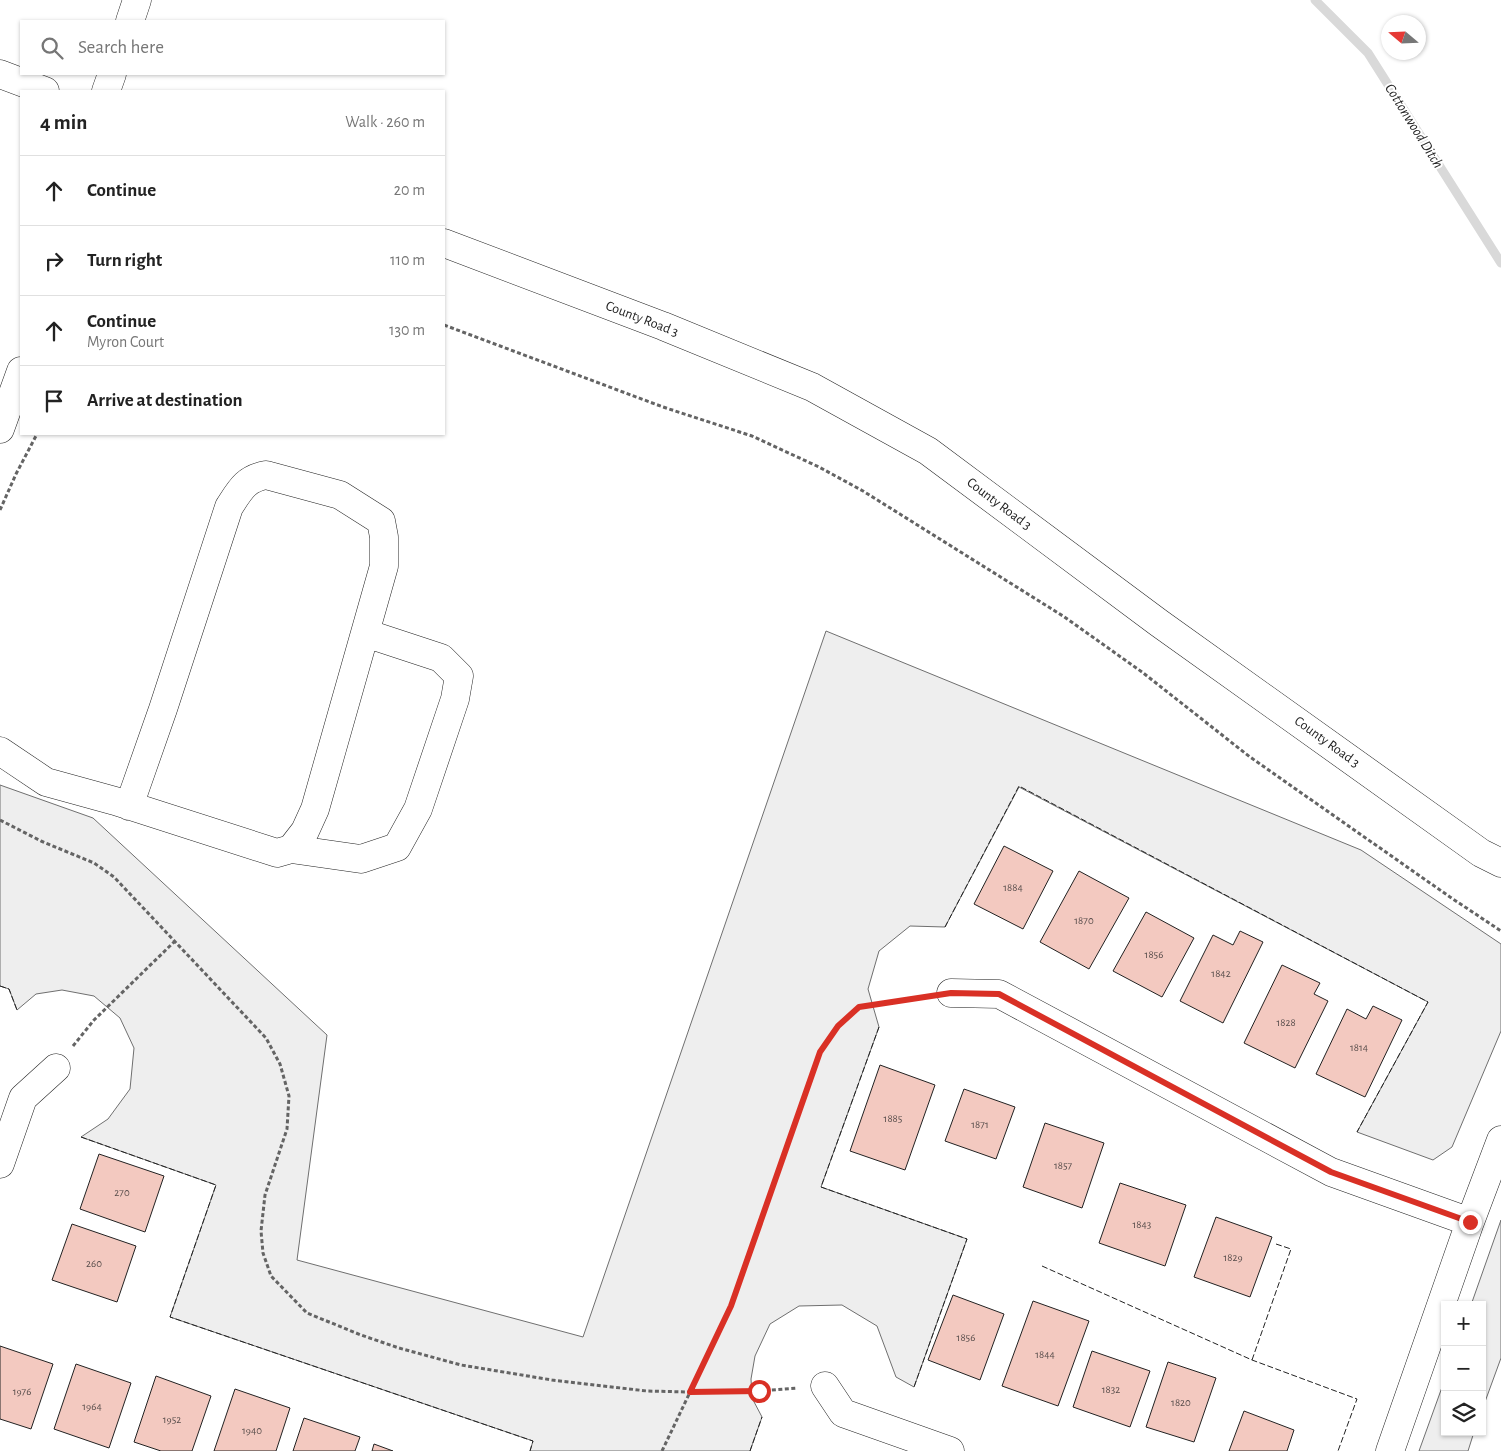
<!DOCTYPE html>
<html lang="en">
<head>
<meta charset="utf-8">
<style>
	:root { --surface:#fff; --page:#f6f6f6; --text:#222; --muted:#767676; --line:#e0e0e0 }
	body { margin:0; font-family:"Alegreya Sans",sans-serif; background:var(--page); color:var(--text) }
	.controls { position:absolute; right:15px; bottom:15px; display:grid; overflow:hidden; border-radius:0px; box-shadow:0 1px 4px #0004 }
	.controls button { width:45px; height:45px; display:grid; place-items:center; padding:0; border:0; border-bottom:1px solid var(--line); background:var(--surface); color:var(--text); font:25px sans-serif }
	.compass { position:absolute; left:1381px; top:15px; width:45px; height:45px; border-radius:50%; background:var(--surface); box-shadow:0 1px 4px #0004; rotate:289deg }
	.stop { position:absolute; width:15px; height:15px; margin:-11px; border:4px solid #d93025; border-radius:50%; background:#fff }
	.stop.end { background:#d93025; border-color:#fff; box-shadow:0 1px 5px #0008 }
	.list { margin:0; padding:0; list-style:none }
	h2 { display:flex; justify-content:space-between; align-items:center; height:65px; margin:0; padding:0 20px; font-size:21px }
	h2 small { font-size:16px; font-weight:400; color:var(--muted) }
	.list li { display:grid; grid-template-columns:32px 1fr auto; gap:15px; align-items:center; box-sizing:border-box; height:70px; padding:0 20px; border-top:1px solid var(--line) }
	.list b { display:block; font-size:19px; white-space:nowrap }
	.list p { margin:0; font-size:16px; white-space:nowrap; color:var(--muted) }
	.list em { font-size:16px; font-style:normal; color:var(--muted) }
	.icon { flex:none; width:28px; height:28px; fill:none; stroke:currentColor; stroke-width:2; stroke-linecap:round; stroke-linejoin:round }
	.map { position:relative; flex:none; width:1501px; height:1451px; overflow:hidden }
	.search { position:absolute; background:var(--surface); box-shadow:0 1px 4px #0004; left:20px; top:20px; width:425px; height:55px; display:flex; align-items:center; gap:12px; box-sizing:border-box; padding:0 18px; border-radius:0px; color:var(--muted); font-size:19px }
	.panel { position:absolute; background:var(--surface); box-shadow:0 1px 4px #0004; left:20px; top:90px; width:425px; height:345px; border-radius:0px }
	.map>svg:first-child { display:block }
	.green { fill:#eee; stroke:#6f6f6f }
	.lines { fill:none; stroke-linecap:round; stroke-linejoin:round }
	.stream { stroke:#d9d9d9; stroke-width:9 }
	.building { fill:#f3c9c0; stroke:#222 }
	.minor-casing { stroke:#222; stroke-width:29 }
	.path { stroke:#646464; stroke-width:3; stroke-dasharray:4 2.5; stroke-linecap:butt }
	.minor { stroke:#fff; stroke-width:28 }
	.fence { stroke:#222; stroke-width:1; stroke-dasharray:6 2.5; stroke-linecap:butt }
	.route { stroke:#d93025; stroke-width:6 }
	.labels { text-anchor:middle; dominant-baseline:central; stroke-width:4; stroke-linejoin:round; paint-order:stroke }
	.number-label { font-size:11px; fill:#564c4a }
	.street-label { font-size:14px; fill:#222; stroke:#fff }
	.water-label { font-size:15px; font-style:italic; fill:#222; stroke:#fff }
</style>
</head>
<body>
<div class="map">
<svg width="1501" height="1451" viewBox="0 0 1501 1451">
	<rect width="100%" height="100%" fill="#fff"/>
	<path class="green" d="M826,631L1361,850L1501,944V1031L1452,1147L1433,1160L1357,1132L1428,1002L1019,787L945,927L910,926L879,951L868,989L879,1027L821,1187L967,1239L914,1387L896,1377L877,1326L842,1305L799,1306L770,1324L755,1356L751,1379L752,1398L762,1417L750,1451H530L533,1441L170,1317L216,1185L81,1137L108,1119L130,1089L134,1048L120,1018L94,996L62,990L36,994L17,1010L9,989L0,986V785L93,818L327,1035L297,1260L583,1337Z
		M1501,1220V1358L1482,1410V1305H1471Z
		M1445,1379V1432H1474L1468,1451H1419Z"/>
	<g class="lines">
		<path class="stream" d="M1315,0L1368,53L1501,263"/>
	</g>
	<path class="building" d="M1004,846L1053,871L1023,929L974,904Z
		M1079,871L1129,898L1089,969L1040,942Z
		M1146,912L1194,938L1162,997L1113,971Z
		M1240,931L1263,942L1223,1023L1180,1001L1213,935L1233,945Z
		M1282,965L1320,983L1314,994L1328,1001L1295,1068L1244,1043Z
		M1373,1006L1402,1020L1365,1097L1316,1074L1347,1009L1366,1019Z
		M880,1065L935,1085L905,1170L850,1151Z
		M964,1089L1015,1107L996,1159L945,1141Z
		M1045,1123L1104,1143L1082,1208L1023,1187Z
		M99,1154L164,1176L145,1232L80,1209Z
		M1120,1183L1186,1205L1165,1266L1099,1243Z
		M1216,1217L1272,1237L1250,1297L1194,1277Z
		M72,1224L136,1246L117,1302L52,1280Z
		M953,1295L1004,1314L980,1380L928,1360Z
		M1033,1301L1089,1321L1058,1406L1002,1386Z
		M0,1346L53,1364L31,1429L0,1419Z
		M1092,1351L1150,1371L1130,1427L1073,1407Z
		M1168,1362L1216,1378L1194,1442L1146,1427Z
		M76,1364L131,1383L109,1448L54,1429Z
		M156,1376L211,1396L192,1451H161L134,1442Z
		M235,1389L290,1408L276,1451H214Z
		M1244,1411L1294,1430L1287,1451H1229Z
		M304,1418L360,1437L355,1451H293Z
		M374,1444L393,1451H372Z"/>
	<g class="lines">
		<g class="minor-casing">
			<path id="minor" d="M130,21L137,0
				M0,74L45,91
				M106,91L112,74
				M444,243L663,326L812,387L928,451L1159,623L1481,853L1501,863
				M0,429L21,371
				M0,751L46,782L115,801L277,853L291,849L305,831L315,809L384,566V537L381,521L340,495L266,475C245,479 240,490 229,507L163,709L129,806
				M291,849L361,859L397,847L418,809L455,699L459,676L441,658L365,633
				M951,993L999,994L1331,1172L1470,1222
				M0,1164L23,1098L56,1068
				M825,1386L843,1413L950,1451
				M1390,1451L1470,1222L1501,1140"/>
		</g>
		<path class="path" d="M444,325L663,407L752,436L819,467L863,491L1063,616L1142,672L1250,757L1450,897L1501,931
			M0,510L16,474L37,434
			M0,820L41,841L94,863L114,877L266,1038L280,1064L289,1096L287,1129L265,1195L261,1231L263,1253L271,1276L307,1313L361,1335L399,1348L461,1365L552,1380L647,1391L690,1392L759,1391L797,1388
			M73,1046L94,1020L174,942
			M662,1451L731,1306L820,1052L838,1026L859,1007L923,997"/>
		<use href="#minor" class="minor"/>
		<path class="fence" d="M945,927L1019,786L1428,1002L1357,1132
			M0,986L9,989L17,1010
			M879,1027L821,1187L967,1239L914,1387
			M81,1137L216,1185L170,1317L533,1441L530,1451
			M1042,1266L1252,1360L1357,1399L1338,1451
			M1252,1360L1291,1249L1276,1244
			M750,1451L762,1417"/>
	</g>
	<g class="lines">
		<path class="route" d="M759,1391L690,1392L731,1306L820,1052L838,1026L859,1007L951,993L999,994L1331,1172L1470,1222"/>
	</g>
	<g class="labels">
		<g class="number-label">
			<text x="1013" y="887">1884</text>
			<text x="1084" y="920">1870</text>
			<text x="1154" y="954">1856</text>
			<text x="1221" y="973">1842</text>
			<text x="1286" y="1022">1828</text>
			<text x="1359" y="1047">1814</text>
			<text x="893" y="1118">1885</text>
			<text x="980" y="1124">1871</text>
			<text x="1063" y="1165">1857</text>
			<text x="122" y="1192">270</text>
			<text x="1142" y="1224">1843</text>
			<text x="1233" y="1257">1829</text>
			<text x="94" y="1263">260</text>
			<text x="966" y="1337">1856</text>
			<text x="1045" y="1354">1844</text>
			<text x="1111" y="1389">1832</text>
			<text x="22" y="1391">1976</text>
			<text x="1181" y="1402">1820</text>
			<text x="92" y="1406">1964</text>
			<text x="172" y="1419">1952</text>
			<text x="252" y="1430">1940</text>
		</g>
		<g class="street-label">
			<text transform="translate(642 319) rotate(21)">County Road 3</text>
			<text transform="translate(999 504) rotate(37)">County Road 3</text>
			<text transform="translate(1327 742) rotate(36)">County Road 3</text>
		</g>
		<g class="water-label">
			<text transform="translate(1414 126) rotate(58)">Cottonwood Ditch</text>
		</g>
	</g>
</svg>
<div class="controls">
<button>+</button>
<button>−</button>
<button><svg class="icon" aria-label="layers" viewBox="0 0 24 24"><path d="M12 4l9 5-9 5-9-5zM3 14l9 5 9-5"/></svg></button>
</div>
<svg class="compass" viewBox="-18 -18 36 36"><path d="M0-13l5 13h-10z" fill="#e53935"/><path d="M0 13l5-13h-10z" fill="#767676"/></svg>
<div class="stop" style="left:759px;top:1391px"></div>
<div class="stop end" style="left:1470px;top:1222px"></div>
<div class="search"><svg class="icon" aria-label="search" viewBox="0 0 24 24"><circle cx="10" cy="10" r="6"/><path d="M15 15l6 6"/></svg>Search here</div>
<section class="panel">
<h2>4 min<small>Walk · 260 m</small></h2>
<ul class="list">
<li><svg class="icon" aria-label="ahead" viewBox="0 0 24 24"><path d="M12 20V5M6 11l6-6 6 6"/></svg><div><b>Continue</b></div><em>20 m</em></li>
<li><svg class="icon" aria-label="right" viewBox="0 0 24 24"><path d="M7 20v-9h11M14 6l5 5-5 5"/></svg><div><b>Turn right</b></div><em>110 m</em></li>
<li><svg class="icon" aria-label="ahead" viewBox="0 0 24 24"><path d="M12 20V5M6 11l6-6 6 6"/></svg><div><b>Continue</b><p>Myron Court</p></div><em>130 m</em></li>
<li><svg class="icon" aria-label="arrive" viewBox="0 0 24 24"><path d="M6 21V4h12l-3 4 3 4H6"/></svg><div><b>Arrive at destination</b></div></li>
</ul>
</section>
</div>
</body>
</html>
